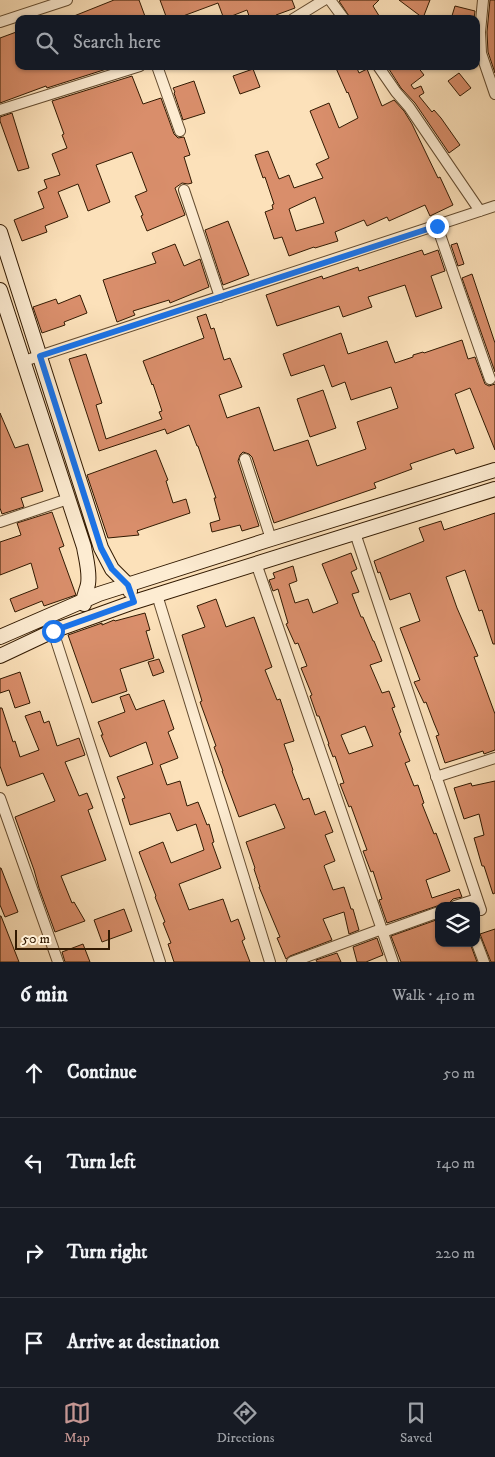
<!DOCTYPE html>
<html lang="en">
<head>
<meta charset="utf-8">
<style>
	:root { --surface:#171b24; --page:#20242c; --text:#f1f3f6; --muted:#9ea1a6; --line:#363941; --accent:#c59692 }
	body { margin:0; font-family:"IM FELL DW Pica",serif; background:var(--page); color:var(--text) }
	.controls { position:absolute; right:15px; bottom:15px; display:grid; overflow:hidden; border-radius:10px; box-shadow:0 1px 4px #0004 }
	.controls button { width:45px; height:45px; display:grid; place-items:center; padding:0; border:0; border-bottom:1px solid var(--line); background:var(--surface); color:var(--text); font:25px sans-serif }
	.scale { position:absolute; left:15px; bottom:12px; width:95px; box-sizing:border-box; padding-left:5px; border:2px solid #321a02; border-top:0; font-size:14px; line-height:18px; white-space:nowrap; color:#321a02; -webkit-text-stroke:4px #fdecd2; paint-order:stroke }
	.stop { position:absolute; width:15px; height:15px; margin:-11px; border:4px solid #1a73e8; border-radius:50%; background:#fff }
	.stop.end { background:#1a73e8; border-color:#fff; box-shadow:0 1px 5px #0008 }
	.list { margin:0; padding:0; list-style:none }
	h2 { display:flex; justify-content:space-between; align-items:center; height:65px; margin:0; padding:0 20px; font-size:21px }
	h2 small { font-size:16px; font-weight:400; color:var(--muted) }
	.list li { display:grid; grid-template-columns:32px 1fr auto; gap:15px; align-items:center; box-sizing:border-box; height:90px; padding:0 20px; border-top:1px solid var(--line) }
	.list b { display:block; font-size:19px; white-space:nowrap }
	.list em { font-size:16px; font-style:normal; color:var(--muted) }
	.icon { flex:none; width:28px; height:28px; fill:none; stroke:currentColor; stroke-width:2; stroke-linecap:round; stroke-linejoin:round }
	.map { position:relative; flex:none; width:495px; height:962px; overflow:hidden }
	.search { position:absolute; background:var(--surface); box-shadow:0 1px 4px #0004; left:15px; right:15px; top:15px; height:55px; display:flex; align-items:center; gap:12px; box-sizing:border-box; padding:0 18px; border-radius:10px; color:var(--muted); font-size:19px }
	.sheet { height:425px; background:var(--surface) }
	nav { display:flex; justify-content:space-around; align-items:center; box-sizing:border-box; height:70px; border-top:1px solid var(--line); background:var(--surface); font-size:14px; color:var(--muted) }
	nav a { display:grid; justify-items:center; gap:2px }
	nav .on { color:var(--accent) }
	.map>svg:first-child { display:block }
	.building { fill:#d98e6b; stroke:#321a02; fill-rule:evenodd }
	.lines { fill:none; stroke-linecap:round; stroke-linejoin:round }
	.street-casing { stroke:#644c30; stroke-width:12 }
	.secondary-casing { stroke:#321a02; stroke-width:16 }
	.street { stroke:#fdecd2; stroke-width:10 }
	.secondary { stroke:#fdecd2; stroke-width:14 }
	.route { stroke:#1a73e8; stroke-width:6 }
</style>
</head>
<body>
<div class="map">
<svg width="495" height="962" viewBox="0 0 495 962">
	<rect width="100%" height="100%" fill="#fce1ba"/>
	<filter id="stains"><feTurbulence type="fractalNoise" baseFrequency=".004" numOctaves="4"/><feColorMatrix values="0 0 0 0 .2 0 0 0 0 .09 0 0 0 0 .02 0 0 0 .5 -.17"/></filter>
	<radialGradient id="worn" r=".72"><stop offset=".6" stop-color="#630" stop-opacity="0"/><stop offset="1" stop-color="#630" stop-opacity=".3"/></radialGradient>
	<path class="building" d="M114,0H139L146,19H69V18Z
		M160,0H292L295,8L276,15L277,19H250L247,10L224,19L218,3L175,19H167Z
		M341,0H379L373,6L381,19H351L339,1Z
		M399,0H430L423,18Z
		M490,0H495V73L488,52L487,32Z
		M455,6L475,11L474,19H451Z
		M19,31V66H116L47,88L46,86L0,103V38Z
		M335,66H356L359,73L367,69L382,106L394,100L404,111L412,124L438,178L440,177L453,205L430,216L425,205L389,221L387,217L367,226L364,220L335,232L338,241L315,248L314,247L289,256L282,237L274,239L265,212L273,209L272,205L274,204L265,177L263,178L255,155L268,151L279,179L289,175L294,188L323,178L316,164L329,158L310,111L329,103L339,128L358,118L348,92L347,93ZM315,197L324,223L296,231L289,209Z
		M387,66H417L424,75L411,85L414,89L421,86L424,93L419,96L432,112L434,110L441,118L460,145L449,153L415,103L401,88Z
		M253,69L260,87L240,94L233,76Z
		M459,73L471,88L460,96L448,81Z
		M132,76L143,104L161,98L174,134L178,138L184,137L190,155L184,157L192,183L188,184L182,183L175,188L185,215L147,231L141,216L143,215L135,196L147,191L132,152L96,165L110,202L88,211L78,184L58,192L68,217L45,226L47,232L22,241L14,220L44,208L38,192L47,188L44,180L60,175L52,154L67,148L62,135L64,134L52,101Z
		M194,81L205,113L183,120L174,93L175,92L173,88Z
		M12,113L29,168L18,171L0,121V117Z
		M228,221L249,275L223,285L205,230Z
		M457,243L464,264L458,266L451,245Z
		M175,244L184,266L200,259L209,287L170,303L169,300L133,311L135,315L117,322L103,280L156,263L152,253Z
		M422,250L424,255L438,250L445,271L431,276L442,308L416,317L405,285L368,297L372,307L343,317L339,306L277,326L266,295L322,276L323,279L358,267L359,271Z
		M472,274L495,343V372L462,278Z
		M80,295L87,313L64,322L65,325L42,333L33,307L56,299L58,304Z
		M206,314L211,329L214,328L224,360L230,358L242,387L219,395L227,418L259,407L274,451L308,440L317,466L366,449L357,422L398,408L391,387L351,400L345,382L332,387L324,365L291,376L283,354L341,333L348,354L387,341L395,363L413,357V355L423,352L424,353L462,340L468,359L475,357L485,384L489,386L495,384V450L470,388L455,394L474,448L456,454L454,449L410,464L412,469L374,483L376,488L274,523L252,457L249,454L243,452L240,455L238,461L259,526L242,531L240,525L212,532L210,523L220,520L214,498H216L198,446H197L189,425L167,434L165,429L99,451L69,359L86,354L102,403L96,405L106,439L162,419L159,412L162,411L153,384L152,385L143,361L204,338L197,317Z
		M323,390L336,428L310,437L297,399Z
		M0,413L15,448L28,444L43,491L21,498L24,507L2,514L0,508Z
		M156,450L168,480L166,481L173,503L186,499L190,513L137,531L139,535L108,538L87,475Z
		M52,512L64,546L59,548L76,595L44,606L42,601L15,612L10,599L38,588L31,563L0,575V542L21,535L17,523Z
		M495,513V644H493L482,610L479,611L465,570L446,577L457,608L478,656L474,657L495,714V750L484,754L483,751L445,763L436,736L439,735L434,723L426,702L424,703L414,682L420,680L400,628L420,621L410,593L390,600L380,572L378,573L374,561L424,541L419,528L441,521L444,530Z
		M351,553L357,569L351,572L359,592L352,594L361,617H363L373,641H374L382,661L370,665L382,693L389,691L395,707L392,708L401,732L399,733L410,761L405,763L414,786L418,785L424,803L422,804L434,834L436,833L450,871L426,880L432,898L459,889L462,897L453,899L449,903L441,906H437L387,923L379,900L382,899L373,871L371,872L363,851L367,850L351,806L349,807L340,784L344,783L335,756L333,757L328,744H329L319,716H317L310,696L312,695L301,668L307,666L298,643L295,644L286,624L288,623L278,589L273,591L269,580L275,578L273,573L293,566L297,581L289,584L295,603L308,599L313,613L338,603L322,564ZM365,726L373,746L349,754L341,735Z
		M216,599L226,627L254,617L272,667L265,670L277,700L280,699L294,741L284,744L293,770L292,771L303,800L309,798L315,815L325,811L333,832L325,835L335,861L325,865L324,866L333,890L344,887L351,909H353L359,930L349,934L344,912L323,919L332,940L290,956L286,959L277,938L280,937L259,887H260L254,869L255,868L246,842L285,828L275,804L239,817L222,771H223L214,747L216,746L200,702L202,701L182,635L205,627L197,606Z
		M145,613L150,630L146,631L154,658L120,669L127,691L92,703L68,635L102,623V625L114,620L115,621Z
		M159,659L164,672L153,676L148,662Z
		M20,672L30,703L15,708L9,690L0,693V679Z
		M129,694L136,710L164,700L174,729L168,732L178,758L160,765L167,785L180,781L187,806L198,802L207,825L209,824L214,842L212,843L221,868L179,884L189,910L223,899L231,922L238,919L245,939L242,941L250,962H174L168,944L171,943L163,923L165,922L155,897L156,896L139,852L163,842L171,863L204,850L196,824L177,831L170,813L130,825L122,799L125,798L117,777L153,764L146,742L110,757L101,735H103L98,722L125,712L120,697Z
		M0,708H2L13,742L15,741L20,757L39,750L25,716L40,711L44,723L49,721L57,746L79,738L85,755L65,762L79,796L87,793L93,808L88,810L106,860L61,876L72,903L74,902L85,921L55,932L39,888L34,870L15,817L55,801L43,773L7,786L0,766Z
		M495,781V893L493,894L484,866H482L474,838L484,835L479,814L464,819L454,788L471,783L472,786Z
		M0,868H1L18,912L5,917L0,905Z
		M124,909L132,931L102,942L94,920Z
		M0,916H1L19,962H0Z
		M439,919V943H470L477,962H401L391,936Z
		M495,929V962H491L480,934Z
		M377,938L383,955L366,962H357L353,947Z
		M83,944L90,962H65L62,952Z
		M337,953L341,962H317L316,960Z"/>
	<g class="lines">
		<g class="street-casing">
			<path id="street" d="M330,0L344,19
				M483,0L480,32L481,53L495,94
				M293,19L324,0
				M0,22L67,0
				M157,66L180,131
				M378,66L396,92L409,107L480,211
				M0,110L140,66
				M184,190L220,297
				M437,226L490,379
				M24,361L495,206
				M245,459L271,539
				M0,522L68,499
				M355,533L481,910
				M256,563L393,962
				M157,595L270,962
				M53,631L160,962
				M436,777L495,758
				M0,798L58,962
				M455,906L477,899
				M476,941L484,962
				M292,962L379,930L383,932L439,912"/>
		</g>
		<g class="secondary-casing">
			<path id="secondary" d="M0,232L101,548L112,569L128,585L130,591
				M0,290L84,547C86,559 90,572 88,584C87,591 82,597 84,604
				M0,637L99,594L271,539L495,470
				M0,656L53,631L134,602L495,489"/>
		</g>
		<use href="#street" class="street"/>
		<use href="#secondary" class="secondary"/>
	</g>
	<g class="lines">
		<path class="route" d="M53,631L134,602L128,585L112,569L101,548L40,356L437,226"/>
	</g>
	<rect width="100%" height="100%" filter="url(#stains)"/>
	<rect width="100%" height="100%" fill="url(#worn)"/>
</svg>
<div class="controls">
<button><svg class="icon" aria-label="layers" viewBox="0 0 24 24"><path d="M12 4l9 5-9 5-9-5zM3 14l9 5 9-5"/></svg></button>
</div>
<div class="scale">50 m</div>
<div class="stop" style="left:53px;top:631px"></div>
<div class="stop end" style="left:437px;top:226px"></div>
<div class="search"><svg class="icon" aria-label="search" viewBox="0 0 24 24"><circle cx="10" cy="10" r="6"/><path d="M15 15l6 6"/></svg>Search here</div>
</div>
<section class="sheet">
<h2>6 min<small>Walk · 410 m</small></h2>
<ul class="list">
<li><svg class="icon" aria-label="ahead" viewBox="0 0 24 24"><path d="M12 20V5M6 11l6-6 6 6"/></svg><div><b>Continue</b></div><em>50 m</em></li>
<li><svg class="icon" aria-label="left" viewBox="0 0 24 24"><path d="M17 20v-9H6M10 6l-5 5 5 5"/></svg><div><b>Turn left</b></div><em>140 m</em></li>
<li><svg class="icon" aria-label="right" viewBox="0 0 24 24"><path d="M7 20v-9h11M14 6l5 5-5 5"/></svg><div><b>Turn right</b></div><em>220 m</em></li>
<li><svg class="icon" aria-label="arrive" viewBox="0 0 24 24"><path d="M6 21V4h12l-3 4 3 4H6"/></svg><div><b>Arrive at destination</b></div></li>
</ul>
</section>
<nav>
<a class="on"><svg class="icon" aria-label="map" viewBox="0 0 24 24"><path d="M3 6l6-2 6 2 6-2v14l-6 2-6-2-6 2zM9 4v14M15 6v14"/></svg>Map</a>
<a><svg class="icon" aria-label="directions" viewBox="0 0 24 24"><path d="M12 3l9 9-9 9-9-9zM9 14v-3h6M13 9l2 2-2 2"/></svg>Directions</a>
<a><svg class="icon" aria-label="saved" viewBox="0 0 24 24"><path d="M7 4h10v16l-5-4-5 4z"/></svg>Saved</a>
</nav>
</body>
</html>
